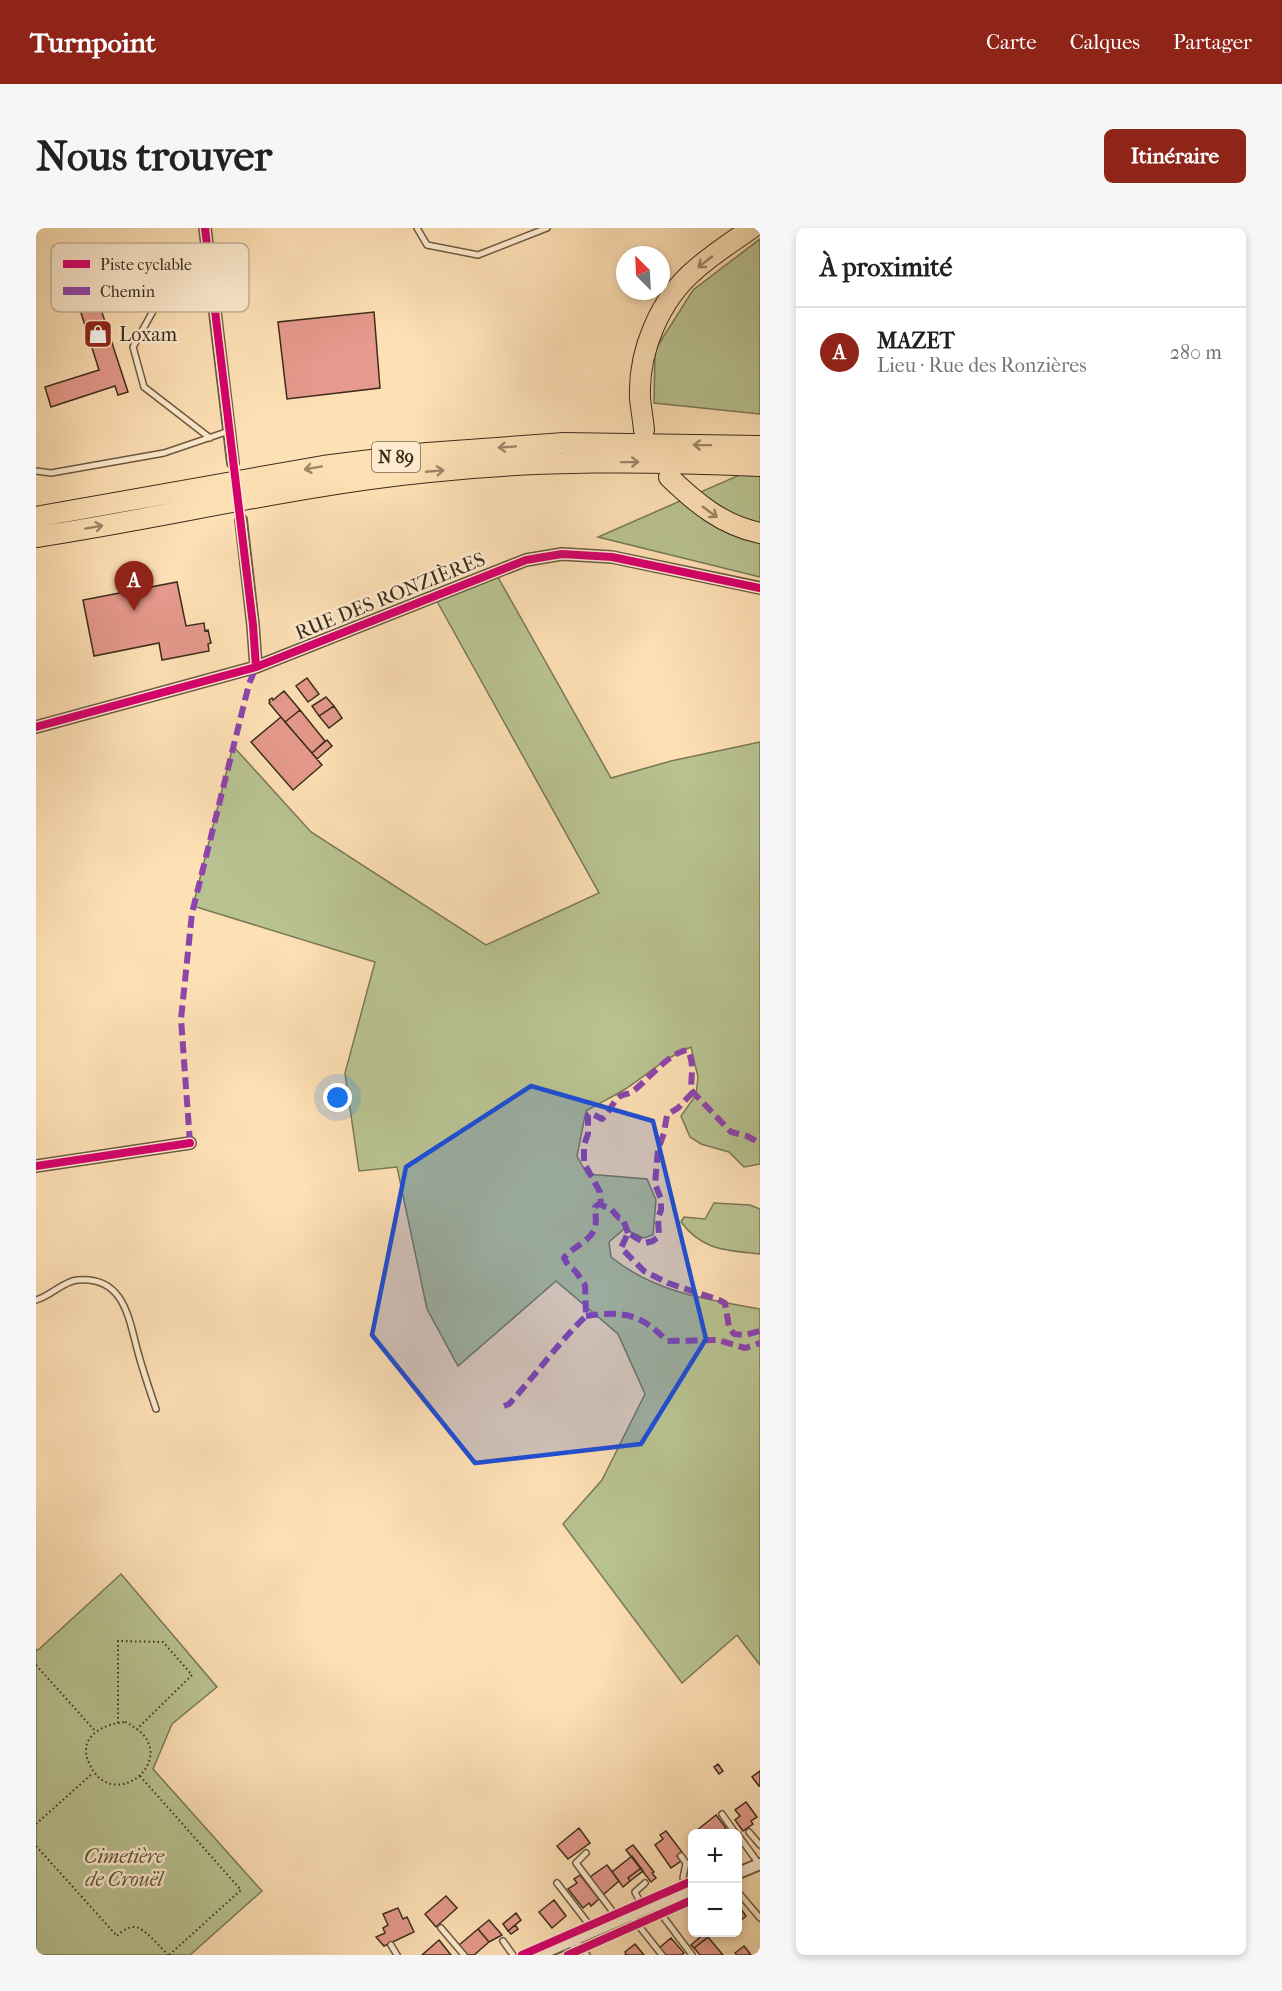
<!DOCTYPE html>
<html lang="fr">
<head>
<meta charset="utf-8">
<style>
	:root { --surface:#fff; --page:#f6f6f6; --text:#222; --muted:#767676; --line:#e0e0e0; --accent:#8f2418 }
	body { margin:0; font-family:"IM FELL French Canon",serif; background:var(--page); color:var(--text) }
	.controls { position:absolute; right:18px; bottom:18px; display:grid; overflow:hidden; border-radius:9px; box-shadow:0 3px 9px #0003 }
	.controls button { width:54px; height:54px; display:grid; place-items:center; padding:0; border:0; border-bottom:2px solid var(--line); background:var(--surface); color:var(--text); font:30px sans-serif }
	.compass { position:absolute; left:580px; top:18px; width:54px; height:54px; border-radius:50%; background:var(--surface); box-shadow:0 3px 9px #0003; rotate:336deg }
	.you { position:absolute; left:302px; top:870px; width:21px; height:21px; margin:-15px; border:4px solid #fff; border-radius:50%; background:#1a73e8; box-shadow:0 0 0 9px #1a73e833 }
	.badge { display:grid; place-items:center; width:39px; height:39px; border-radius:50%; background:var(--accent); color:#fff; font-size:20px; font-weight:700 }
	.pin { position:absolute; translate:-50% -50px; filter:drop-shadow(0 2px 3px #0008) }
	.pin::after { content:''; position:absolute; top:32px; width:21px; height:18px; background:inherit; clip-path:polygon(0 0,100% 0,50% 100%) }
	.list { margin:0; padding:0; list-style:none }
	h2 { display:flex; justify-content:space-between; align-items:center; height:78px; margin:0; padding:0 24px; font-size:26px }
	h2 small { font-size:20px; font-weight:400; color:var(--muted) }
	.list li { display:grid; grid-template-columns:39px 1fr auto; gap:18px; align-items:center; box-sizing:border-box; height:90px; padding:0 24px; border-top:2px solid var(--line) }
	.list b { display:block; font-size:22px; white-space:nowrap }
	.list p { margin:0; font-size:20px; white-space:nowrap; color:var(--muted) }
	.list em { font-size:20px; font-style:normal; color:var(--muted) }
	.map { position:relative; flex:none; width:724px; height:1727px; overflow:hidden; border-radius:9px }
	header { display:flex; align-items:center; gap:36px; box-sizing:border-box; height:84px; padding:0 30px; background:var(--accent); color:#fff }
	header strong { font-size:28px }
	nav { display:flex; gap:33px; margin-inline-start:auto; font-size:21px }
	.intro { display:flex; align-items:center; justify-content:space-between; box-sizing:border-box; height:144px; padding:0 36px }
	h1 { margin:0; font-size:42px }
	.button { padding:15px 27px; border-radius:9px; background:var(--accent); color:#fff; font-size:21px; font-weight:700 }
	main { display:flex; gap:36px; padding:0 36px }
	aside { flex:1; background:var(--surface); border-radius:9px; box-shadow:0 3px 9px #0003 }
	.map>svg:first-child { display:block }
	.green { fill:#b9c392; stroke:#7a7857; stroke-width:1.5 }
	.building { fill:#e6998c; stroke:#3b2c1c; stroke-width:1.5 }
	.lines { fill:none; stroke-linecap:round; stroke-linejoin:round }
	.street-tunnel { stroke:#d7bc96; stroke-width:10; stroke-dasharray:10 5; stroke-linecap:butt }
	.lane-casing { stroke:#6c5942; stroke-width:8 }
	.street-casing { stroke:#6c5942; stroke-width:14 }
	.highway-casing { stroke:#3b2c1c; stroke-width:22 }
	.path { stroke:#3b2c1c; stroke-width:2; stroke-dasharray:1.5 3; stroke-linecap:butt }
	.lane { stroke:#feebcf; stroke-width:5 }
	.street { stroke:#feebcf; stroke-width:10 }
	.highway { stroke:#fee0b5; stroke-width:20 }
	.quiet { stroke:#8e44ad; stroke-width:6; stroke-dasharray:12 6; stroke-linecap:butt }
	.cycleway-casing { stroke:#feebcf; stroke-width:11 }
	.cycleway { stroke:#d6006c; stroke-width:8 }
	.oneway { stroke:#9c8668 }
	.marked { fill:#1d4ed8; fill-opacity:0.2; stroke:#1d4ed8; stroke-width:4.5; stroke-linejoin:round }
	.labels { text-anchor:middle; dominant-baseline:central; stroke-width:5; stroke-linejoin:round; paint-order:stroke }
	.shield { fill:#feebcf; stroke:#766552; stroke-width:1.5 }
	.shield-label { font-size:18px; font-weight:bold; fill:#3b2c1c }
	.poi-label { font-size:20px; fill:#3b2c1c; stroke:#feebcf; text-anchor:start }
	.street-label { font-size:20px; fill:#3b2c1c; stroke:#feebcf }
	.park-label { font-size:20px; font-style:italic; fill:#5a523a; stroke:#feebcf }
	.key { fill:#feebcf; stroke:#c4b299; stroke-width:1.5 }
	.key-label { font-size:16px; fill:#3b2c1c }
</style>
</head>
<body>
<header>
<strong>Turnpoint</strong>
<nav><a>Carte</a><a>Calques</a><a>Partager</a></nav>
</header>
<div class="intro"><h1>Nous trouver</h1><a class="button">Itinéraire</a></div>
<main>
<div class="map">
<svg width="724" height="1727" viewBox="0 0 724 1727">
	<rect width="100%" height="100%" fill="#fee0b5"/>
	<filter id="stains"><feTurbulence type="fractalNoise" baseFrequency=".00333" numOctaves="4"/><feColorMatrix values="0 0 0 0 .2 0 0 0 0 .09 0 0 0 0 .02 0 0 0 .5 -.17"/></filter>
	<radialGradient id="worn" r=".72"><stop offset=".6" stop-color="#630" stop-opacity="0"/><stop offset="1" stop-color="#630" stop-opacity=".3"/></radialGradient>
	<path class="green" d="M724,11V186L618,175L619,122L657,62Z
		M724,238V349L562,309Z
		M459,344L575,550L635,533L724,514V936L708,939L693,924L665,916L654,909L645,888L660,867L662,849L655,819C628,830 615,844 591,860C578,868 564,875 550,883L541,928L551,946L611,951L620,972L617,1007L608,1010L588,1001L573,1014L575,1029C620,1065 669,1071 724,1081V1437L701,1407L646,1455L527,1296L566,1252L609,1166L582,1106L520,1053L422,1138L391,1081L361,939L323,943L309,845L339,734L157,678L197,518L275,604L450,717L563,665L398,368Z
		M678,975L714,977L724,981V1026C690,1022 667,1023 645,994L648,989L669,991Z
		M85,1346L181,1459L136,1496L117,1541L226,1663L154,1727H0V1421L2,1422Z"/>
	<path class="building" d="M59,63L92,164L82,167L79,158L15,179L9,159L63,142L40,69Z
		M338,84L344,160L251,171L242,94Z
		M141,354L150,398L168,395L169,403L172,402L175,415L172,416L173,423L126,432L123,415L58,428L47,372Z
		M271,450L283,466L272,474L260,458Z
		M248,463L264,482L249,494L233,475L234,474L233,472L236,470L237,472Z
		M290,469L298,478L283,488L276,478Z
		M298,478L306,490L293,500L283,488Z
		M264,482L289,513L276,525L249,494Z
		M245,489L286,537L257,562L215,514Z
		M291,512L296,518L281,531L276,525Z
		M682,1536L687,1543L683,1546L678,1539Z
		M724,1543V1557L723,1558L716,1549Z
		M710,1574L721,1589L715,1593L717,1596L707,1603L699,1592L704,1588L699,1582Z
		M680,1587L690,1600L684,1606H661L660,1603Z
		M543,1600L554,1615L532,1631L521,1618Z
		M630,1603L646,1624L641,1628L645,1633L635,1640L619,1617L627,1611L624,1607Z
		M597,1617L618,1644L616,1645L620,1650L615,1654L590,1622Z
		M596,1628L605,1640L592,1650L594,1653L587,1659L576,1644Z
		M571,1637L583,1653L567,1667L554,1649Z
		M605,1640L607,1643L594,1653L592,1650Z
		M544,1647L563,1671L555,1678L553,1675L547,1680L532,1661L541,1655L538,1651Z
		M410,1668L421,1680L400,1699L389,1686Z
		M518,1672L530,1688L516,1700L503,1684Z
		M702,1677L710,1688L702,1695Z
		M362,1680L367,1691L371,1689L378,1704L348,1718L340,1709L349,1705L347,1700L352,1697L347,1686Z
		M480,1685L485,1692L472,1703L467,1696Z
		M453,1692L466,1707L453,1714L442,1701Z
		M479,1697L482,1701L475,1706L472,1703Z
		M442,1701L453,1714L438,1727H431L423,1717Z
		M669,1705L672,1709L658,1720L655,1717Z
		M672,1709L687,1727H664L659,1721L658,1720Z
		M635,1710L648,1725L645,1727H629L623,1720Z
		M403,1712L415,1727H386Z
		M599,1716L608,1727H589L590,1726L589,1724Z
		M708,1718L712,1723L715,1727H701L699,1725Z"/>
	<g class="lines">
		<path class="street-tunnel" d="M197,235L205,292"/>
		<g class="lane-casing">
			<path id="lane" d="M381,0L391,17L442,27L511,0
				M173,41L152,44L131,58L97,119L108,159L174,210
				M0,243L15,245L128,225L193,203
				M0,1072C15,1068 26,1054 41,1052C90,1047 93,1094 103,1128C108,1146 114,1163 120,1181
				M686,1586L700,1606
				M713,1604L724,1617
				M702,1607L723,1636
				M550,1625L540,1635L583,1692
				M645,1628L650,1635L647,1650L653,1665
				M521,1655L558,1703
				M702,1664L724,1690
				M619,1678L656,1727
				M608,1682L599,1664L609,1655
				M595,1688L626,1727
				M405,1700L428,1727
				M539,1712L551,1727
				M467,1713L477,1727
				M534,1714L543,1727
				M355,1717L361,1727"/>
		</g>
		<g class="street-casing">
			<path id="street" d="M169,0L197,235
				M205,292L217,397L220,439
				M0,499L220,439L490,332L526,326L576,329L724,360
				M0,938L154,915
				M702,1645L724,1636
				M503,1727L626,1674L656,1664"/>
		</g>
		<g class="highway-casing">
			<path id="highway" d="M608,202C607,191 605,181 604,170C602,123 624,71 660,41C677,26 697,13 716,0
				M633,249C660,275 686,297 724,305
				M0,289L287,238L391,225L528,215L724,218
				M0,309C132,289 261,257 393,244C504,232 614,233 724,238"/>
		</g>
		<path class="path" d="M0,1437L60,1504
			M89,1494C154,1524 77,1591 53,1535C41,1509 67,1496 89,1494Z
			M82,1495V1413L127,1414L156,1447L101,1501
			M104,1548L205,1662L133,1727
			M0,1596L57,1545
			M0,1618L81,1708C85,1704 91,1699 98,1699C107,1698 125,1720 132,1727"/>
		<use href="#lane" class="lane"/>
		<use href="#street" class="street"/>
		<use href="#highway" class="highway"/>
		<path class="quiet" d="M657,864L642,880L631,887L628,905L622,922L619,956L625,971V982L622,990L623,1008L617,1013L609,1015L592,1005L585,1020L608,1043L632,1055L683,1072L689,1075L693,1099L698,1106L709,1107L724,1103
			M154,915L145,791L156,685L213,456L220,439
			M592,1005L587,991L583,990L575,981L565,977L564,964L548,935V917L552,906V887L555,885L566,891C573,885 576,875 583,869C588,865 591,867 596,864C611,853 632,825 651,822C659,833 655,849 655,862L695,904L711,908L724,915
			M550,1088C587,1083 604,1085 631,1113L682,1112L709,1120L724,1115
			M468,1178L473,1176C499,1148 522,1115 550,1088L549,1057C545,1052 542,1045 537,1041C532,1037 531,1036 528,1030C536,1019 556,1013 559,999C561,992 559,986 559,979L564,975"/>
		<g class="cycleway-casing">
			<path id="cycleway" d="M169,0L217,397L220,439
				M0,499L220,439L490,332L526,326L576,329L724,360
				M0,938L154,915
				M486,1727L656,1653
				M532,1727L656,1672"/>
		</g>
		<use href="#cycleway" class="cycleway"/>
	</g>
	<defs><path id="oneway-shaft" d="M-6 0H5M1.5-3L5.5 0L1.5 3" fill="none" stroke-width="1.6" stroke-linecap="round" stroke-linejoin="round" transform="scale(1.5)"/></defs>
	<g class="oneway">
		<use href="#oneway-shaft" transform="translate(669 34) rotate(142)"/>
		<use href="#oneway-shaft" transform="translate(666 217) rotate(-179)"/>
		<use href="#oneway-shaft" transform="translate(471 219) rotate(176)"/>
		<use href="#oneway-shaft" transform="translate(594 234) rotate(-1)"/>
		<use href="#oneway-shaft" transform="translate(277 240) rotate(170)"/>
		<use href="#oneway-shaft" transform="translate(399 243) rotate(-5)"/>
		<use href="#oneway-shaft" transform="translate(674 284) rotate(36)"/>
		<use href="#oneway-shaft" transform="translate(58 299) rotate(-10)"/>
	</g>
	<path class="marked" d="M495,858L617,893L670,1111L605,1216L439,1235L336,1107L370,939Z"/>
	<defs>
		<g id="shop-square" transform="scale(1.5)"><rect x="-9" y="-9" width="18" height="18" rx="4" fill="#8f2418" stroke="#feebcf"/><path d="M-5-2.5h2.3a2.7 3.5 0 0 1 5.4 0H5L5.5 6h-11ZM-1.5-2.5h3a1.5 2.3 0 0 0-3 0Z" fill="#fff"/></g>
	</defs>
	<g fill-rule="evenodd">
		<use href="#shop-square" x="62" y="106"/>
	</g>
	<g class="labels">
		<rect class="shield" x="336" y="214" width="48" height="30" rx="4.5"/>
		<g class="shield-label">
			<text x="360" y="229">N 89</text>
		</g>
		<g class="poi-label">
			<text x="83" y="106">Loxam</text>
		</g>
		<g class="street-label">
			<text transform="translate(354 368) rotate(-22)">RUE DES RONZIÈRES</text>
		</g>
		<g class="park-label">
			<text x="88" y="1628">Cimetière<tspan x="88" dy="23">de Crouël</tspan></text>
		</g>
	</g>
	<rect x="15" y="15" width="198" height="69" rx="9" class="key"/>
	<rect x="27" y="32" width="27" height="8" fill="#d6006c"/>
	<rect x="27" y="59" width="27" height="8" fill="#8e44ad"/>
	<g class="key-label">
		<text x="64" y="42">Piste cyclable</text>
		<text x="64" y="69">Chemin</text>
	</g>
	<rect width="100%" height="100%" filter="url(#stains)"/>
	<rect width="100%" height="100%" fill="url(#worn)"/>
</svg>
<div class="controls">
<button>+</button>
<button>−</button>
</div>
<svg class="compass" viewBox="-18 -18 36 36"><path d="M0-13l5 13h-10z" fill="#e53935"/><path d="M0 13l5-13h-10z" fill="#767676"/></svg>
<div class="you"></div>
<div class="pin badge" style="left:98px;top:383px">A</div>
</div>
<aside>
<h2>À proximité<small></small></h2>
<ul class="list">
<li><span class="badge">A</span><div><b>MAZET</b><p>Lieu · Rue des Ronzières</p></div><em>280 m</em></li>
</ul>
</aside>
</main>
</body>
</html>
